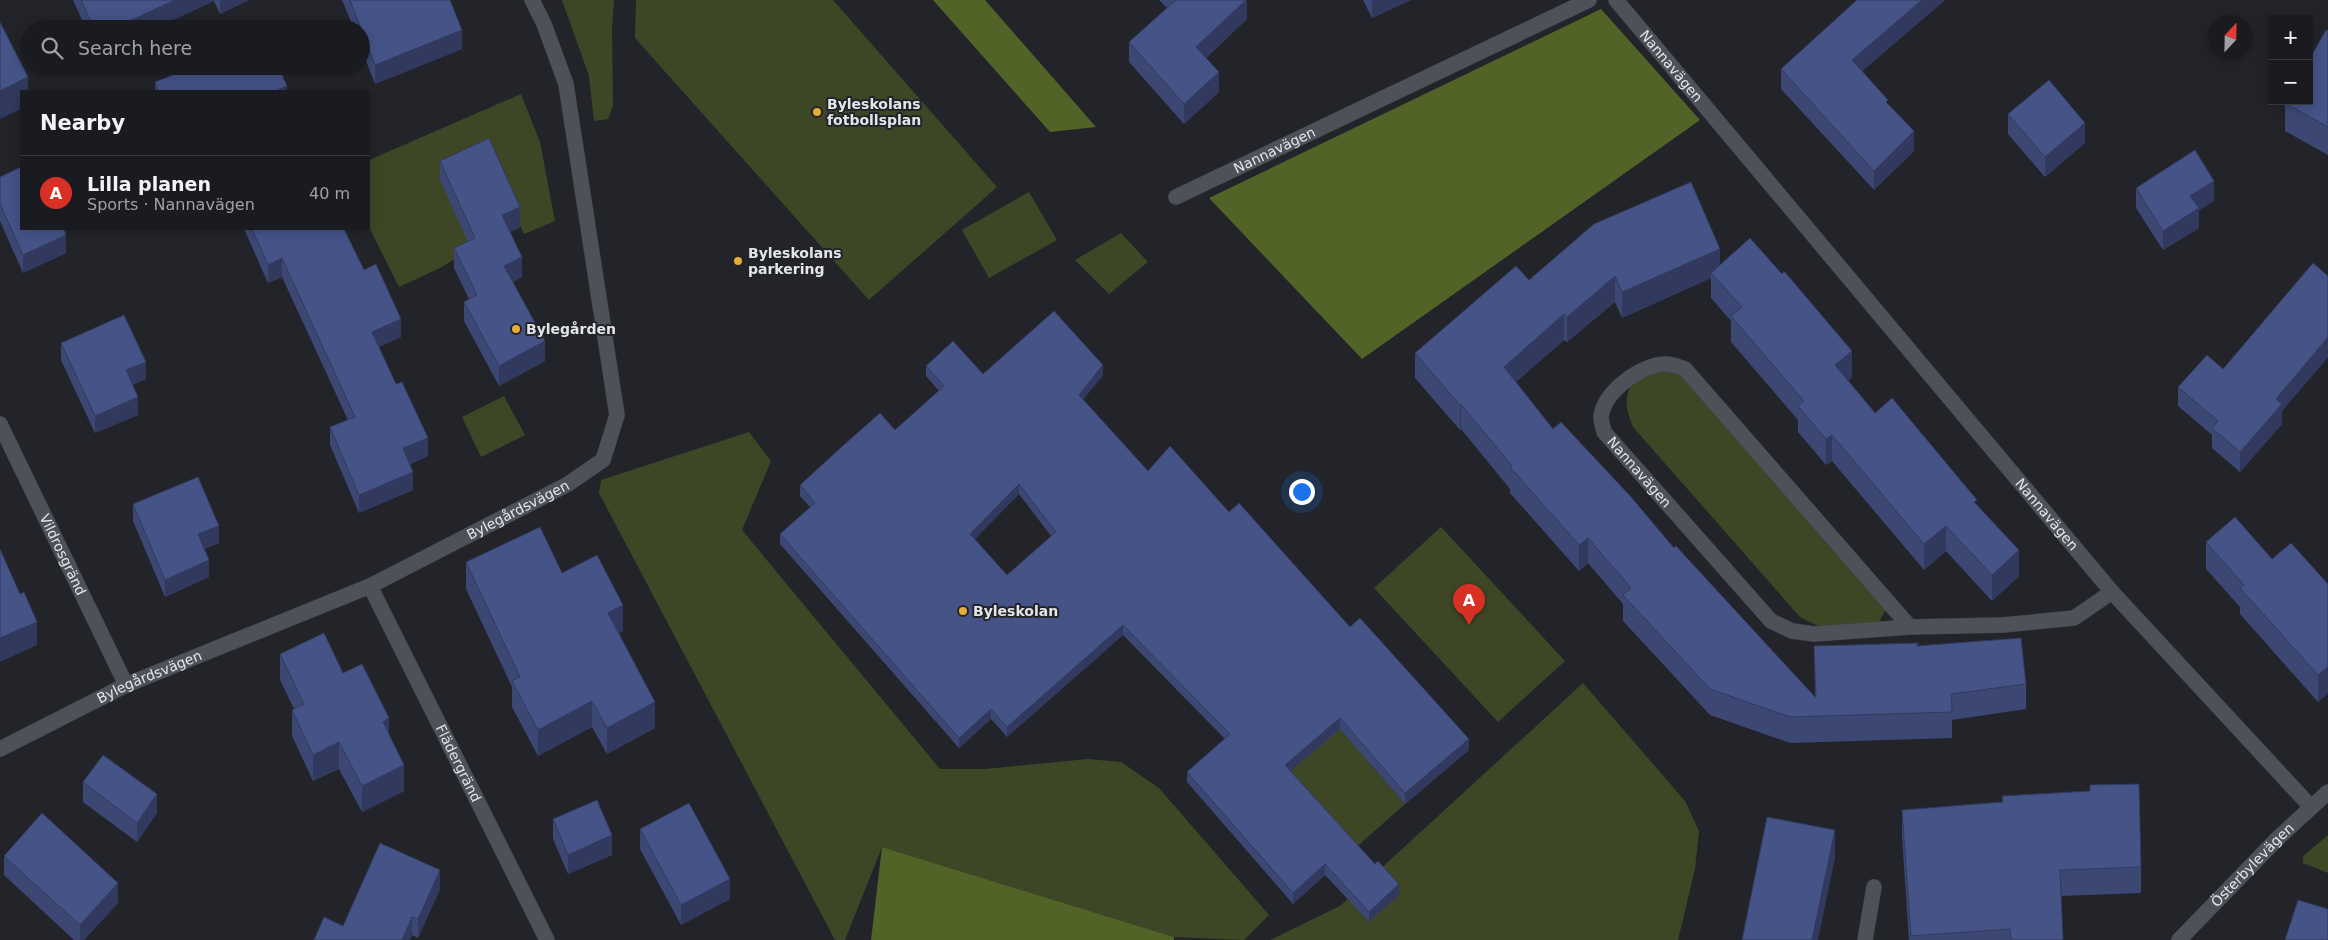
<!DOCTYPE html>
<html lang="en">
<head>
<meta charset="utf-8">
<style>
	:root { --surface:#1a1b20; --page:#232429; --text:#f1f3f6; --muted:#9fa1a5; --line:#38393e; --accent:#d93025 }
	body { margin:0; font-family:"DejaVu Sans",sans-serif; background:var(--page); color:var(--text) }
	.controls { position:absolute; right:15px; top:15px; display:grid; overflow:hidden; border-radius:0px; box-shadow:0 2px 12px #0003 }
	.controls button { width:45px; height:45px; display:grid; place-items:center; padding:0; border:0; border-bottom:1px solid var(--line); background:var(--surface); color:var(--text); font:25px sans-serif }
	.compass { position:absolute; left:2208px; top:15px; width:45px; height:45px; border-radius:50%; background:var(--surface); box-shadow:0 2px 12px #0003; rotate:22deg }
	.you { position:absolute; left:1301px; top:491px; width:18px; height:18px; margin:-12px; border:4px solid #fff; border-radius:50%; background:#1a73e8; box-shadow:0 0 0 8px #1a73e833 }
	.badge { display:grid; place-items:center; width:32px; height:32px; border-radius:50%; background:var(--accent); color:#fff; font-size:16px; font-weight:700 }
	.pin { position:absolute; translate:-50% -41px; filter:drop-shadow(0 1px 2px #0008) }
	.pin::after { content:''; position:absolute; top:26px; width:18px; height:15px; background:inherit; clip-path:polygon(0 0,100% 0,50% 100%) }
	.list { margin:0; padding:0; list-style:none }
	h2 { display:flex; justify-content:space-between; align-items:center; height:65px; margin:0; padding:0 20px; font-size:21px }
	h2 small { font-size:16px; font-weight:400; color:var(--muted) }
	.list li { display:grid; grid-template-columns:32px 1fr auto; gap:15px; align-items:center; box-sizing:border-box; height:75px; padding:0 20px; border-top:1px solid var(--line) }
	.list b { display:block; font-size:19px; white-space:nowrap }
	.list p { margin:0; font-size:16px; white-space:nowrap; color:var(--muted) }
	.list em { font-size:16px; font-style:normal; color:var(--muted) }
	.icon { flex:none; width:28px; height:28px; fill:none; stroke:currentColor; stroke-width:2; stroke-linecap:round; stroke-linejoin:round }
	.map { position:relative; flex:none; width:2328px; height:940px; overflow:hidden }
	.search { position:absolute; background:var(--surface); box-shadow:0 2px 12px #0003; left:20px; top:20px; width:350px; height:55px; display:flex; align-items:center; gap:12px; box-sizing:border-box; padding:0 18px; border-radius:28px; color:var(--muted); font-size:19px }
	.panel { position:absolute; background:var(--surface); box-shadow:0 2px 12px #0003; left:20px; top:90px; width:350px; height:140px; border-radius:0px }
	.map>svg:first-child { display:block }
	.green { fill:#3d4726 }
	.forest { fill:#526327 }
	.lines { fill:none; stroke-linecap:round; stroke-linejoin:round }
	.minor-casing { stroke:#3f4146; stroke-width:16 }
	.minor { stroke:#4f5158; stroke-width:15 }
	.wall { fill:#3c4774; fill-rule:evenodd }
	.shaded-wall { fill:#313a5e }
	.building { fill:#465387; stroke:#313a5e; fill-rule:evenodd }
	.poi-dot { fill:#e6ac36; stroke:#22242a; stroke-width:2 }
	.labels { text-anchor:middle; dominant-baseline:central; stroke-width:4; stroke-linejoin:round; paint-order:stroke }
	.street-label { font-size:14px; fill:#e3e5e9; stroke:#22242a }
	.poi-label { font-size:14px; font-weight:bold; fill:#e3e5e9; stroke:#22242a; text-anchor:start }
</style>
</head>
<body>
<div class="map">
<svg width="2328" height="940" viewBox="0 0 2328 940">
	<rect width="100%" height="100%" fill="#22242a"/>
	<path class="green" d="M562,0H614L612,28L613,106L608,119L594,121L589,76Z
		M636,0H833L997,187L869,300L635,38Z
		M521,94L540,142L555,221L524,234L489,158L471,249L440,268L399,287L369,227V160Z
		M1029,192L1057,240L989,278L962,230Z
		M1121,233L1148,262L1109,294L1075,260Z
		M1685,369L1883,597L1885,611L1875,630C1843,632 1828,633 1800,617L1633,427C1623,402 1625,398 1636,373Z
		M504,396L525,435L481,457L462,417Z
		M749,432L771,461L742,530L940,769H985L1088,759L1121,762L1159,788L1269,915L1244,940L1174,937L882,847L845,940H835L599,493L601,480Z
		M1441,527L1565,661L1498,722L1374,588Z
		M1583,683L1685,801L1699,831L1695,869L1678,940H1270L1340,906Z
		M1345,724L1372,766L1405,804L1353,850L1281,778Z
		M2328,835V873L2303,863V856Z"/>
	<path class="forest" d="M933,0H985L1096,127L1050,132Z
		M1601,9L1700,120L1362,359L1209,198Z
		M882,847L1174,937V940H871Z"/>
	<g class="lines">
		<g class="minor-casing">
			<g id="minor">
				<path id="s1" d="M1616,0L2112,592L2311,807"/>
				<path id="s2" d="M1176,197L1589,0"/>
				<path id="s3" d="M0,424L126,685"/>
				<path id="s4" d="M370,586L547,940"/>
				<path id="s5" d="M1910,627L1685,369C1679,367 1672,364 1666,364C1642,364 1604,391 1601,417C1601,421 1603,427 1604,432L1771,621L1792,631L1814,634L1910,627L2003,625L2074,618L2112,592"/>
				<path id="s6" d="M0,749L126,685L370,586L568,484L603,460L617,415L566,84L544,24L532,0"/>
				<path d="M1865,940L1874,887"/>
				<path id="s7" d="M2179,940L2277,839L2328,792"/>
			</g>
		</g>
		<use href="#minor" class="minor"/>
	</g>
	<path class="wall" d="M73,0H249L220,14L214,1L153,29H86Z
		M342,0H450L462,49L375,84L361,48V29H354Z
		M1159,0H1247V19L1206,58L1219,92L1184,124L1129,62V42L1167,8Z
		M1363,0H1411L1372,18Z
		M1857,0H1945L1862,71L1888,105L1914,151L1874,190L1781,89V69Z
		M2328,31V155L2285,131V103Z
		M155,82L287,91H155Z
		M2008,114L2085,143L2045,177L2008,134Z
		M440,161L520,227L510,232L522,277L513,282L545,361L499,386L464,321V302L469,299L454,268V248L468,242L440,180Z
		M0,177L66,253L23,273L0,221Z
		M2136,188L2214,201L2199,210V228L2163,250L2136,208Z
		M244,229H344L364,270L401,337L379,347L428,456L410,464L413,490L359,513L330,445V427L348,420L282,277L268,283Z
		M1720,265L1852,377L1848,380L1875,413L1977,505L2019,576L1992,601L1946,551L1924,570L1832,461L1826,465L1798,432V420L1731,342V321L1711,298V278L1622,318L1615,302L1567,342L1564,340L1516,382L1553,429L1674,548L1815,697L1814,646H1919L2026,684V709L1952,720V738L1790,743L1710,715L1623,621V604L1588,563L1579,571L1510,493V489L1461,429L1460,430L1415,378V353L1529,280Z
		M2328,276V357L2282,411V424L2240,472L2212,448V435L2178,406V387L2223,369Z
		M61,343L146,379L132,385L138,415L95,433L61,360Z
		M926,366L983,374L1103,375L1083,399L1148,471L1229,512L1350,627L1469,750L1405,804L1340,729L1290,771L1399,895L1369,922L1325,875L1293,904L1187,782V772L1225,739L1123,635L1007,737L991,719L959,748L780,544V534L810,507L800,496V485L895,430L939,391L926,376ZM1019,494L1051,536L1007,575L975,539Z
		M133,504L219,543L204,549L209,577L165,597L133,521Z
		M2206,542L2272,559L2328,584V693L2318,702L2240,614V607L2206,569Z
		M466,562L562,573L623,631L619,633L655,728L607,754L592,727L538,756L512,707V687L466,589Z
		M280,654L343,673L389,734L404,791L362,812L339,769L313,781L292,736V710L294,709L280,680Z
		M83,782L157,813L137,842L83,802Z
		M1902,810L2141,867V893L2061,896L2063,940H1909L1902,836Z
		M553,819L612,855L568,874L553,839Z
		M640,829L730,899L681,925L640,849Z
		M4,856L118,903L84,940H74L4,875Z
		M440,889L418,938L412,935L410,940H314L343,926Z"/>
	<path class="shaded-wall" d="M175,0H214V1L153,29H112Z
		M220,0H249L220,14Z
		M1246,0H1247V19L1196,67V47Z
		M1374,0H1411L1372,18V1Z
		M1922,0H1945L1852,80V60Z
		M462,30V49L375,84V65Z
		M1219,72V92L1184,124V104Z
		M28,77V91H21V109L0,119V91Z
		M287,86V91H275Z
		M2085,123V143L2045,177V157Z
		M1914,131V151L1874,190V171Z
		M2214,181V201L2199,210V228L2163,250V231L2190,196Z
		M520,207V227L502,235V215Z
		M66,235V253L23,273V255Z
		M1720,249V274L1711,273V278L1622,318V292Z
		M522,257V277L504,286V266Z
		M282,258V277L268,283V265Z
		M1615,276V302L1567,342V317Z
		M1564,314V340L1504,392V367Z
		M401,319V337L372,350V332Z
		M2328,337V357L2282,411V424L2240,472V452L2276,399Z
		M545,341V361L499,386V366Z
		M1852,351V377L1835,391V365Z
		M146,362V379L126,388V370Z
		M1103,365V375L1079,405V395Z
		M138,397V415L95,433V416Z
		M1461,404V429L1460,430V405Z
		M1832,435V461L1826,465V439Z
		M428,438V456L403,467V448Z
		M413,472V490L359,513V495Z
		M1019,484V494L970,544V534Z
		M219,526V543L198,552V534Z
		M1946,526V551L1924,570V544Z
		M1588,538V563L1579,571V545Z
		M2019,550V576L1992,601V575Z
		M209,560V577L165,597V580Z
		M623,605V631L608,639V613Z
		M37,622V645L0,662V638Z
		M1123,625V635L1007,737V727Z
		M2328,667V693L2318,702V675Z
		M592,701V727L538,756V730Z
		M655,702V728L607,754V728Z
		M991,709V719L959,748V738Z
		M389,718V745L383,722Z
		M1340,718V729L1285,775V765Z
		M1469,739V750L1405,804V793Z
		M339,742V769L313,781V755Z
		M404,765V791L362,812V786Z
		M157,794V813L137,842V823Z
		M1835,830V858L1818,940H1812Z
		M612,835V855L568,874V855Z
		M1325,864V875L1293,904V893Z
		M440,870V889L418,938V919Z
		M730,879V899L681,925V905Z
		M118,883V903L84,940H80V925Z
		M1399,884V895L1369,922V912Z
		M412,917V935L410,940H402Z"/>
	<path class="building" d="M81,0H175L112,29H94Z
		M350,0H450L462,30L375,65Z
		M1176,0H1246L1196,47L1219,72L1184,104L1129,42Z
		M1857,0H1922L1852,60L1888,100L1886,102L1914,131L1874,171L1781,69Z
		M0,22L28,77L0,91Z
		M2326,30L2328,31V127L2285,103L2286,101H2309V60Z
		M196,66H278L287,86L275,91H158L155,82Z
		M2049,80L2085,123L2045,157L2008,114Z
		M489,138L520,207L502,215L522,257L504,266L545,341L499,366L464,302L477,295L454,248L475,238L440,161Z
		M2195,150L2214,181L2190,196L2199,208L2163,231L2136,188Z
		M21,167V229H64L66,235L23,255L0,204V177Z
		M1691,182L1720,249L1622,292L1615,276L1567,317L1564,314L1504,367L1553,429L1561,422L1632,498L1674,548L1676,546L1816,698L1814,646L1919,643L1916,646L2021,638L2026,684L1951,694L1952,712L1790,717L1710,689L1623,595L1631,588L1588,538L1579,545L1510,467L1512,466L1461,404L1460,405L1415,353L1516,266L1529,280L1594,224Z
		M252,229H344L364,270L376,264L401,319L372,332L396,384L402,382L428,438L403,448L413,472L359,495L330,427L355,417L282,258L268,265Z
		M1750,238L1782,274L1784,271L1852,351L1835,365L1875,413L1892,398L1977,500L1974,502L2019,550L1992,575L1946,526L1924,544L1832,435L1826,439L1798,406L1804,401L1731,316L1742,307L1711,273Z
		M2313,263L2328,276V337L2276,399L2282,404L2240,452L2212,428L2218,421L2178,387L2207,355L2223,369Z
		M1054,311L1103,365L1079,395L1148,471L1170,446L1229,512L1239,503L1350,627L1360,618L1469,739L1405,793L1340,718L1285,765L1375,864L1378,861L1399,884L1369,912L1325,864L1293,893L1187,772L1230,734L1123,625L1007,727L991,709L959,738L780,534L815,503L800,485L846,443L880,413L895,430L944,386L926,366L953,341L983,374ZM1019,484L1056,532L1007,575L970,534Z
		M124,315L146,362L126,370L138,397L95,416L61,343Z
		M198,477L219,526L198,534L209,560L165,580L133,504Z
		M2235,517L2272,559L2291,543L2328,584V667L2318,675L2240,588L2244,585L2206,542Z
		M540,527L562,573L597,555L623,605L608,613L655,702L607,728L592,701L538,730L512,681L520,677L466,562Z
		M0,549L20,594L24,592L37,622L0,638Z
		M324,633L343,673L362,664L389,718L383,722L404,765L362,786L339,742L313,755L292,710L304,704L280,654Z
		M103,755L157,794L137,823L83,782Z
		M2139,784L2141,867L2060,870L2063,940H2011L2010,929L1911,936L1902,810L2003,802L2002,796L2090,791V785Z
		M597,800L612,835L568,855L553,819Z
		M689,803L730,879L681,905L640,829Z
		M42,813L118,883L80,925L4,856Z
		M1767,817L1835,830L1812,940H1742Z
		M380,843L440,870L418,919L412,917L402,940H314L324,917L343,926Z
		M2298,900L2328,909V940H2285Z"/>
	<g class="poi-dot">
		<circle cx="817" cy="112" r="5"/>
		<circle cx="738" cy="261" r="5"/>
		<circle cx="516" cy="329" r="5"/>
		<circle cx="963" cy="611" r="5"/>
	</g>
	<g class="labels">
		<g class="street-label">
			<text stroke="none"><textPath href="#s1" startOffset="86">Nannavägen</textPath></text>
			<text stroke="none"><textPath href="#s2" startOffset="109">Nannavägen</textPath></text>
			<text stroke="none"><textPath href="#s5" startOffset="520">Nannavägen</textPath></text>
			<text stroke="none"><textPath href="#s6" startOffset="571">Bylegårdsvägen</textPath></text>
			<text stroke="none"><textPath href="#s1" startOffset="671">Nannavägen</textPath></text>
			<text stroke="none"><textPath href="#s3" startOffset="145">Vildrosgränd</textPath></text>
			<text stroke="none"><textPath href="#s6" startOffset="166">Bylegårdsvägen</textPath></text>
			<text stroke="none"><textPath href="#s4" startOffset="198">Flädergränd</textPath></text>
			<text stroke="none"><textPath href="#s7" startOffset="105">Österbylevägen</textPath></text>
		</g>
		<g class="poi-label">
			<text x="827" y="104">Byleskolans<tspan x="827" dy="16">fotbollsplan</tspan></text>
			<text x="748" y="253">Byleskolans<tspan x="748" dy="16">parkering</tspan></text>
			<text x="526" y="329">Bylegården</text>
			<text x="973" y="611">Byleskolan</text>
		</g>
	</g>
</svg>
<div class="controls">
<button>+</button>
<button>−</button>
</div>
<svg class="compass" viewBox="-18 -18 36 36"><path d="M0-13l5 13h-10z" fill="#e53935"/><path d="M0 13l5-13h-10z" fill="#9fa1a5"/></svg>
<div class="you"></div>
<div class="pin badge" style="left:1469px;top:625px">A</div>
<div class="search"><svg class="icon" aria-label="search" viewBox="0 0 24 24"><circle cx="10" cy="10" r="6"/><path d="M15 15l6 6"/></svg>Search here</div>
<section class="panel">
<h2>Nearby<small></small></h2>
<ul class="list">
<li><span class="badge">A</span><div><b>Lilla planen</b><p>Sports · Nannavägen</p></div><em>40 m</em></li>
</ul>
</section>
</div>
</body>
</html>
